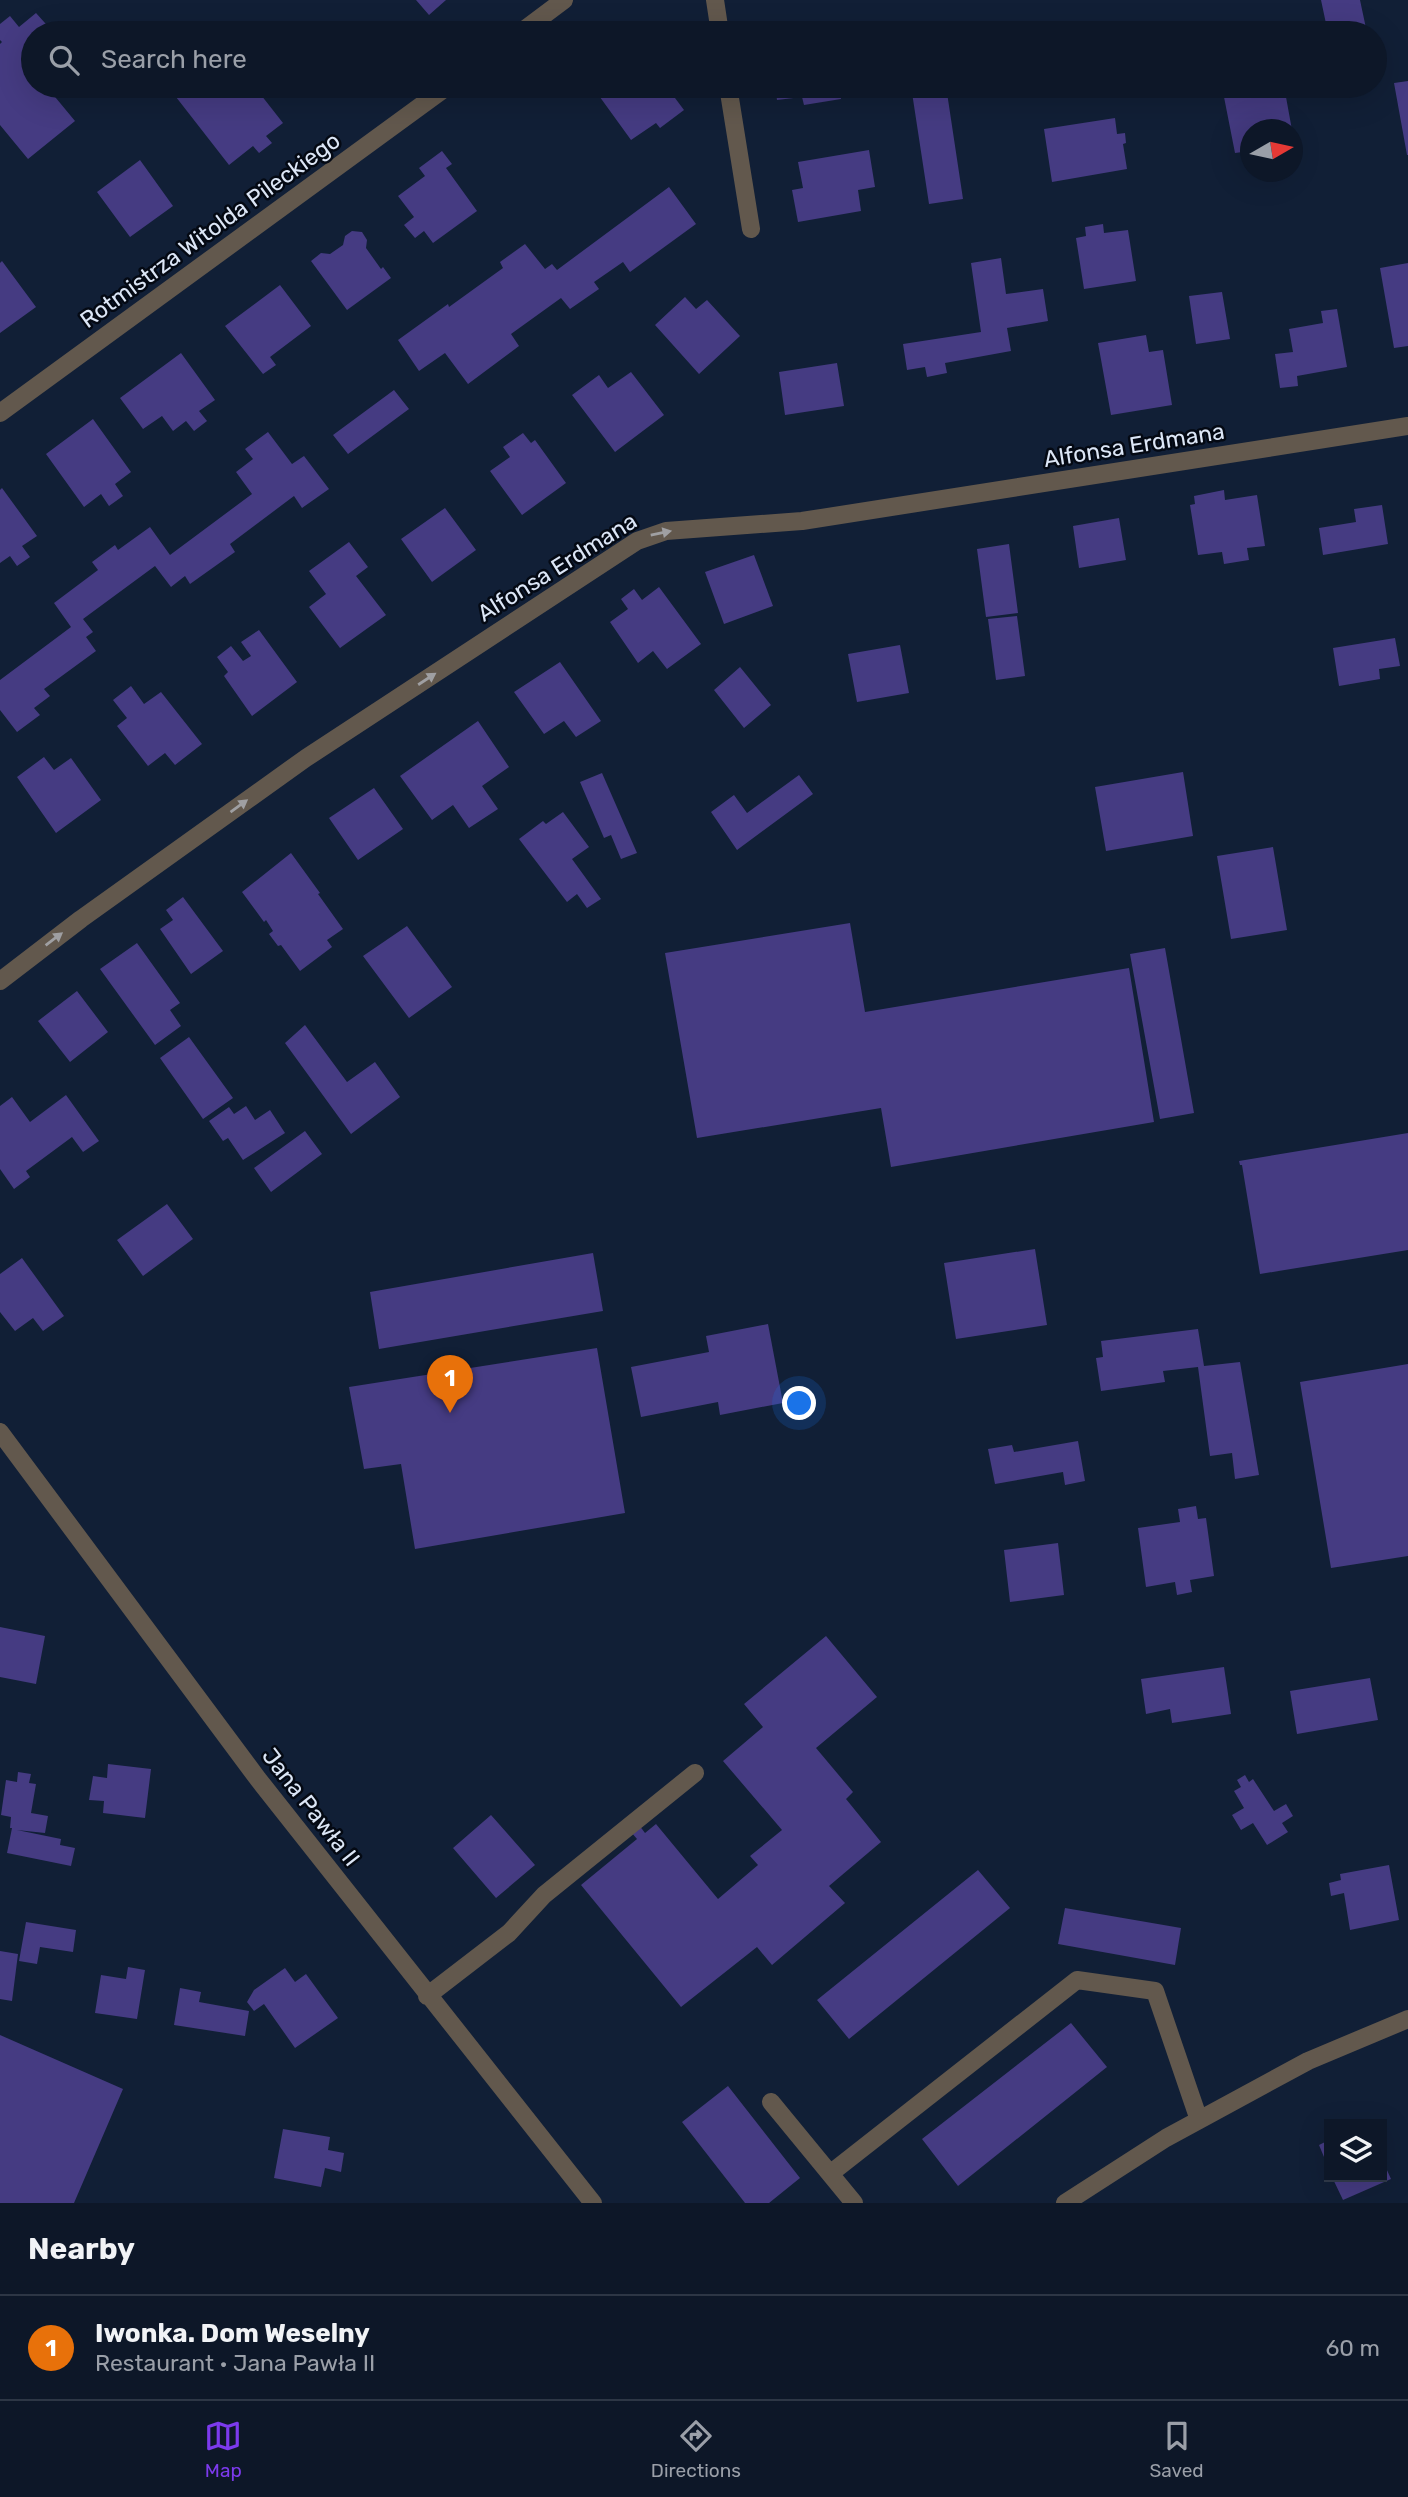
<!DOCTYPE html>
<html lang="en">
<head>
<meta charset="utf-8">
<style>
	:root { --surface:#0d1728; --page:#162030; --text:#f1f3f6; --muted:#9a9fa8; --line:#2d3645; --accent:#7c3aed }
	body { margin:0; font-family:Rubik,sans-serif; background:var(--page); color:var(--text) }
	.controls { position:absolute; right:21px; bottom:21px; display:grid; overflow:hidden; border-radius:0px; box-shadow:0 7px 28px #0002 }
	.controls button { width:63px; height:63px; display:grid; place-items:center; padding:0; border:0; border-bottom:2px solid var(--line); background:var(--surface); color:var(--text); font:35px sans-serif }
	.compass { position:absolute; left:1240px; top:119px; width:63px; height:63px; border-radius:50%; background:var(--surface); box-shadow:0 7px 28px #0002; rotate:81deg }
	.you { position:absolute; left:800px; top:1404px; width:24px; height:24px; margin:-18px; border:5px solid #fff; border-radius:50%; background:#1a73e8; box-shadow:0 0 0 10px #1a73e833 }
	.badge { display:grid; place-items:center; width:46px; height:46px; border-radius:50%; background:var(--accent); color:#fff; font-size:23px; font-weight:700 }
	.pin { position:absolute; translate:-50% -58px; filter:drop-shadow(0 2px 4px #0008) }
	.pin::after { content:''; position:absolute; top:37px; width:24px; height:21px; background:inherit; clip-path:polygon(0 0,100% 0,50% 100%) }
	.list { margin:0; padding:0; list-style:none }
	h2 { display:flex; justify-content:space-between; align-items:center; height:91px; margin:0; padding:0 28px; font-size:30px }
	h2 small { font-size:23px; font-weight:400; color:var(--muted) }
	.list li { display:grid; grid-template-columns:46px 1fr auto; gap:21px; align-items:center; box-sizing:border-box; height:105px; padding:0 28px; border-top:2px solid var(--line) }
	.list b { display:block; font-size:26px; white-space:nowrap }
	.list p { margin:0; font-size:23px; white-space:nowrap; color:var(--muted) }
	.list em { font-size:23px; font-style:normal; color:var(--muted) }
	.icon { flex:none; width:38px; height:38px; fill:none; stroke:currentColor; stroke-width:2; stroke-linecap:round; stroke-linejoin:round }
	.map { position:relative; flex:none; width:1408px; height:2203px; overflow:hidden }
	.search { position:absolute; background:var(--surface); box-shadow:0 7px 28px #0002; left:21px; right:21px; top:21px; height:77px; display:flex; align-items:center; gap:18px; box-sizing:border-box; padding:0 24px; border-radius:38px; color:var(--muted); font-size:26px }
	.sheet { height:196px; background:var(--surface) }
	nav { display:flex; justify-content:space-around; align-items:center; box-sizing:border-box; height:98px; border-top:2px solid var(--line); background:var(--surface); font-size:19px; color:var(--muted) }
	nav a { display:grid; justify-items:center; gap:4px }
	nav .on { color:var(--accent) }
	.map>svg:first-child { display:block }
	.building { fill:#453b82 }
	.lines { fill:none; stroke-linecap:round; stroke-linejoin:round }
	.minor { stroke:#62584d; stroke-width:18 }
	.oneway { fill:#9f9fa2 }
	.labels { text-anchor:middle; dominant-baseline:central; stroke-width:5; stroke-linejoin:round; paint-order:stroke }
	.street-label { font-size:23px; fill:#dce6f6; stroke:#040913 }
</style>
</head>
<body>
<div class="map">
<svg width="1408" height="2203" viewBox="0 0 1408 2203">
	<rect width="100%" height="100%" fill="#111f36"/>
	<path class="building" d="M416,0H446L429,15Z
		M1321,0H1360L1367,33H1328Z
		M36,13L54,33H33V86H46L75,121L28,159L0,125V44L2,42L0,40V24L10,16L19,27Z
		M1408,81V155H1407L1394,83Z
		M172,86H254L283,123L266,136L272,143L259,153L253,146L229,165L169,88Z
		M607,86H666L684,110L660,128L656,123L631,140L597,93Z
		M775,86H839L841,99L804,105L802,97L777,100Z
		M911,86H946L963,199L929,204Z
		M1284,86L1292,130H1250V151L1235,153L1224,97Z
		M1115,118L1117,134L1125,133L1126,143L1123,144L1127,169L1052,182L1044,129Z
		M869,150L875,187L858,190L861,211L798,222L792,190L803,188L798,162Z
		M442,151L452,164L446,168L477,211L433,243L424,231L415,238L404,225L414,217L398,196L425,176L419,168Z
		M140,160L173,206L130,237L97,192Z
		M669,187L696,224L630,272L623,262L594,282L599,289L570,309L561,298L511,334L519,346L468,384L445,353L419,371L398,340L448,304L449,307L503,268L500,262L525,244L545,269L552,264L557,270Z
		M1103,224L1104,233L1128,230L1136,281L1084,289L1076,238L1086,236L1085,227Z
		M352,231L362,232L367,240L366,248L381,269L383,267L391,278L347,310L311,261L321,253L330,254L343,245L345,236Z
		M1001,258L1006,294L1043,289L1048,321L1007,328L1011,351L945,363L947,373L927,377L925,367L907,370L903,344L981,332L971,263Z
		M2,261L36,307L0,333V263Z
		M1408,263V346L1394,348L1380,268Z
		M280,285L311,326L270,357L276,365L263,374L225,326Z
		M1222,292L1230,339L1196,344L1189,296Z
		M685,297L696,309L707,300L740,336L699,374L655,325Z
		M1337,309L1347,367L1297,376L1298,386L1280,388L1275,354L1293,352L1289,329L1323,323L1321,311Z
		M1146,335L1149,352L1163,350L1172,405L1111,415L1098,343Z
		M181,353L215,400L199,411L207,421L194,431L186,421L173,431L162,416L143,429L120,398Z
		M837,363L844,406L785,415L779,372Z
		M631,372L664,415L615,452L572,395L599,375L608,388Z
		M394,390L409,409L348,454L333,435Z
		M93,419L131,472L115,484L123,496L109,506L101,494L84,507L46,454Z
		M268,432L292,464L304,456L329,489L302,508L294,496L230,544L235,552L190,584L185,576L171,587L155,566L83,619L93,632L86,637L96,651L44,689L50,696L34,708L40,715L17,732L0,710V680L71,627L54,603L98,570L92,562L115,545L118,550L150,527L170,555L252,494L236,472L253,459L245,449Z
		M523,433L531,443L535,440L566,483L522,515L490,471L510,457L503,447Z
		M2,488L37,536L22,546L30,557L17,566L10,556L0,563V490Z
		M1224,490L1225,500L1257,495L1265,546L1247,548L1249,560L1224,564L1222,552L1198,555L1190,505L1195,504L1194,496Z
		M1382,505L1388,544L1323,555L1319,528L1356,522L1354,509Z
		M445,508L476,550L432,582L401,539Z
		M1119,518L1126,560L1079,568L1073,526Z
		M349,542L368,567L356,576L386,615L340,648L309,607L326,594L309,571Z
		M1009,544L1018,613L986,617L977,549Z
		M754,555L773,606L724,624L705,572Z
		M659,587L701,644L667,669L653,651L638,663L610,622L628,609L621,599L634,589L642,600Z
		M1017,616L1025,676L996,680L988,619Z
		M259,630L297,682L252,716L224,676L228,672L217,657L231,646L243,661L251,656L241,642Z
		M1395,638L1400,666L1379,669L1380,679L1339,686L1333,648Z
		M900,645L909,693L857,702L848,654Z
		M560,662L601,721L576,737L564,721L544,734L514,692Z
		M740,667L771,705L744,728L714,690Z
		M131,686L144,704L161,692L202,744L175,765L165,753L148,766L117,726L127,718L113,700Z
		M478,721L509,767L482,786L498,809L469,828L453,805L432,820L400,776Z
		M44,757L54,770L71,758L101,800L56,833L17,777Z
		M1183,772L1193,836L1106,851L1095,787Z
		M602,773L637,853L621,859L611,835L604,838L580,782Z
		M799,775L813,794L737,850L711,812L734,795L747,813Z
		M374,788L403,829L358,860L329,818Z
		M563,812L589,847L572,859L601,899L587,908L577,894L567,902L519,839L543,821L546,824Z
		M1273,847L1287,930L1231,939L1217,856Z
		M291,853L320,893L318,894L343,929L327,940L332,947L300,971L281,945L278,946L269,934L273,931L266,920L264,922L242,892Z
		M183,897L223,951L191,974L160,929L173,920L166,910Z
		M850,923L865,1012L1129,968L1154,1122L891,1167L881,1108L697,1138L665,953Z
		M407,926L452,987L409,1018L363,956Z
		M137,943L180,1003L170,1010L181,1026L155,1045L100,969Z
		M1165,948L1194,1113L1160,1119L1130,954Z
		M77,991L108,1032L70,1062L38,1021Z
		M305,1025L347,1082L375,1062L400,1097L351,1134L285,1043Z
		M189,1037L233,1098L203,1119L160,1058Z
		M66,1095L99,1141L83,1152L72,1137L26,1171L30,1177L14,1189L0,1169V1106L12,1097L30,1122Z
		M246,1106L255,1120L270,1110L285,1133L243,1160L228,1138L223,1141L209,1121L229,1107L234,1114Z
		M305,1131L322,1154L271,1192L254,1168Z
		M1408,1133V1250L1260,1274L1242,1165H1240L1239,1161Z
		M167,1204L193,1239L143,1276L117,1240Z
		M1035,1249L1047,1325L956,1339L944,1263Z
		M593,1253L603,1311L379,1349L370,1292Z
		M22,1258L64,1316L43,1331L33,1318L15,1331L0,1312V1274Z
		M768,1324L783,1403L720,1415L718,1402L641,1417L631,1367L709,1352L706,1336Z
		M1198,1329L1204,1366L1240,1362L1259,1475L1235,1479L1232,1453L1210,1456L1198,1367L1163,1371L1165,1382L1101,1391L1096,1358L1103,1357L1101,1341Z
		M597,1348L625,1513L415,1549L401,1464L364,1469L349,1387Z
		M1408,1364V1556L1331,1568L1300,1382Z
		M1078,1441L1085,1481L1065,1485L1063,1472L995,1484L988,1449L1012,1445L1014,1452Z
		M1196,1506L1198,1519L1206,1518L1214,1576L1190,1580L1192,1592L1177,1595L1175,1582L1146,1587L1138,1528L1180,1522L1178,1509Z
		M1058,1543L1064,1595L1010,1602L1004,1550Z
		M0,1627L45,1636L36,1684L0,1677Z
		M826,1636L877,1697L816,1748L853,1792L846,1799L881,1842L829,1886L845,1903L772,1965L757,1947L681,2007L581,1885L637,1839L631,1832L639,1825L645,1833L656,1824L718,1899L758,1865L750,1856L782,1830L723,1761L763,1727L744,1704Z
		M1224,1667L1231,1714L1172,1723L1170,1709L1146,1714L1141,1679Z
		M1370,1678L1378,1720L1297,1734L1290,1691Z
		M108,1764L151,1769L145,1818L103,1813L104,1801L89,1800L93,1776L107,1778Z
		M18,1772L31,1774L29,1783L36,1784L31,1813L48,1816L45,1833L17,1830L61,1839L60,1845L75,1848L71,1866L7,1853L12,1828H10L11,1817L1,1815L6,1780L17,1782Z
		M1245,1775L1249,1782L1253,1779L1274,1811L1286,1804L1293,1816L1282,1823L1288,1832L1267,1845L1253,1823L1241,1830L1232,1815L1244,1808L1234,1791L1241,1787L1237,1780Z
		M491,1815L535,1865L496,1898L453,1848Z
		M1389,1865L1399,1920L1350,1930L1344,1893L1331,1896L1329,1883L1341,1880L1340,1874Z
		M978,1870L1010,1908L849,2039L817,2000Z
		M1065,1908L1181,1928L1175,1965L1058,1944Z
		M26,1922L76,1930L73,1952L40,1947L37,1964L19,1961Z
		M0,1951L18,1954L12,2001L0,1999Z
		M128,1967L145,1970L137,2019L95,2013L101,1975L126,1979Z
		M285,1968L295,1982L306,1974L338,2018L295,2048L264,2004L254,2011L247,2002L254,1990Z
		M180,1988L201,1992L199,2002L249,2011L245,2036L174,2025Z
		M1071,2023L1107,2067L958,2186L922,2139Z
		M0,2035L123,2089L74,2203H0Z
		M728,2086L800,2178L769,2203H745L682,2122Z
		M283,2129L330,2137L328,2150L344,2153L341,2172L325,2168L321,2187L274,2178Z
		M1329,2140V2169L1319,2145Z
		M1382,2159L1391,2179L1343,2200L1332,2177H1382Z"/>
	<g class="lines">
		<path class="minor" d="M715,0L720,33
			M520,33L564,0
			M728,86L751,229
			M0,413L448,86
			M0,981L81,919L306,758L637,541L666,531L802,521L1408,426
			M0,1432L258,1779L593,2203
			M427,1996L509,1933L544,1895L695,1773
			M771,2102L854,2203
			M831,2173L1077,1980L1155,1991L1199,2120
			M1065,2203L1166,2138L1308,2061L1408,2019"/>
	</g>
	<defs><path id="oneway-solid" d="M-6-.8H1V-3.2L6.5 0L1 3.2V.8H-6Z" transform="scale(1.75)"/></defs>
	<g class="oneway">
		<use href="#oneway-solid" transform="translate(661 533) rotate(-12)"/>
		<use href="#oneway-solid" transform="translate(427 679) rotate(-33)"/>
		<use href="#oneway-solid" transform="translate(239 806) rotate(-36)"/>
		<use href="#oneway-solid" transform="translate(54 939) rotate(-37)"/>
	</g>
	<g class="labels">
		<g class="street-label">
			<text transform="translate(210 230) rotate(-36)">Rotmistrza Witolda Pileckiego</text>
			<text transform="translate(1134 445) rotate(-9)">Alfonsa Erdmana</text>
			<text transform="translate(557 567) rotate(-32)">Alfonsa Erdmana</text>
			<text transform="translate(311 1807) rotate(52)">Jana Pawła II</text>
		</g>
	</g>
</svg>
<div class="controls">
<button><svg class="icon" aria-label="layers" viewBox="0 0 24 24"><path d="M12 4l9 5-9 5-9-5zM3 14l9 5 9-5"/></svg></button>
</div>
<svg class="compass" viewBox="-18 -18 36 36"><path d="M0-13l5 13h-10z" fill="#e53935"/><path d="M0 13l5-13h-10z" fill="#9a9fa8"/></svg>
<div class="you"></div>
<div class="pin badge" style="left:450px;top:1413px;background:#e8710a">1</div>
<div class="search"><svg class="icon" aria-label="search" viewBox="0 0 24 24"><circle cx="10" cy="10" r="6"/><path d="M15 15l6 6"/></svg>Search here</div>
</div>
<section class="sheet">
<h2>Nearby<small></small></h2>
<ul class="list">
<li><span class="badge" style="background:#e8710a">1</span><div><b>Iwonka. Dom Weselny</b><p>Restaurant · Jana Pawła II</p></div><em>60 m</em></li>
</ul>
</section>
<nav>
<a class="on"><svg class="icon" aria-label="map" viewBox="0 0 24 24"><path d="M3 6l6-2 6 2 6-2v14l-6 2-6-2-6 2zM9 4v14M15 6v14"/></svg>Map</a>
<a><svg class="icon" aria-label="directions" viewBox="0 0 24 24"><path d="M12 3l9 9-9 9-9-9zM9 14v-3h6M13 9l2 2-2 2"/></svg>Directions</a>
<a><svg class="icon" aria-label="saved" viewBox="0 0 24 24"><path d="M7 4h10v16l-5-4-5 4z"/></svg>Saved</a>
</nav>
</body>
</html>
